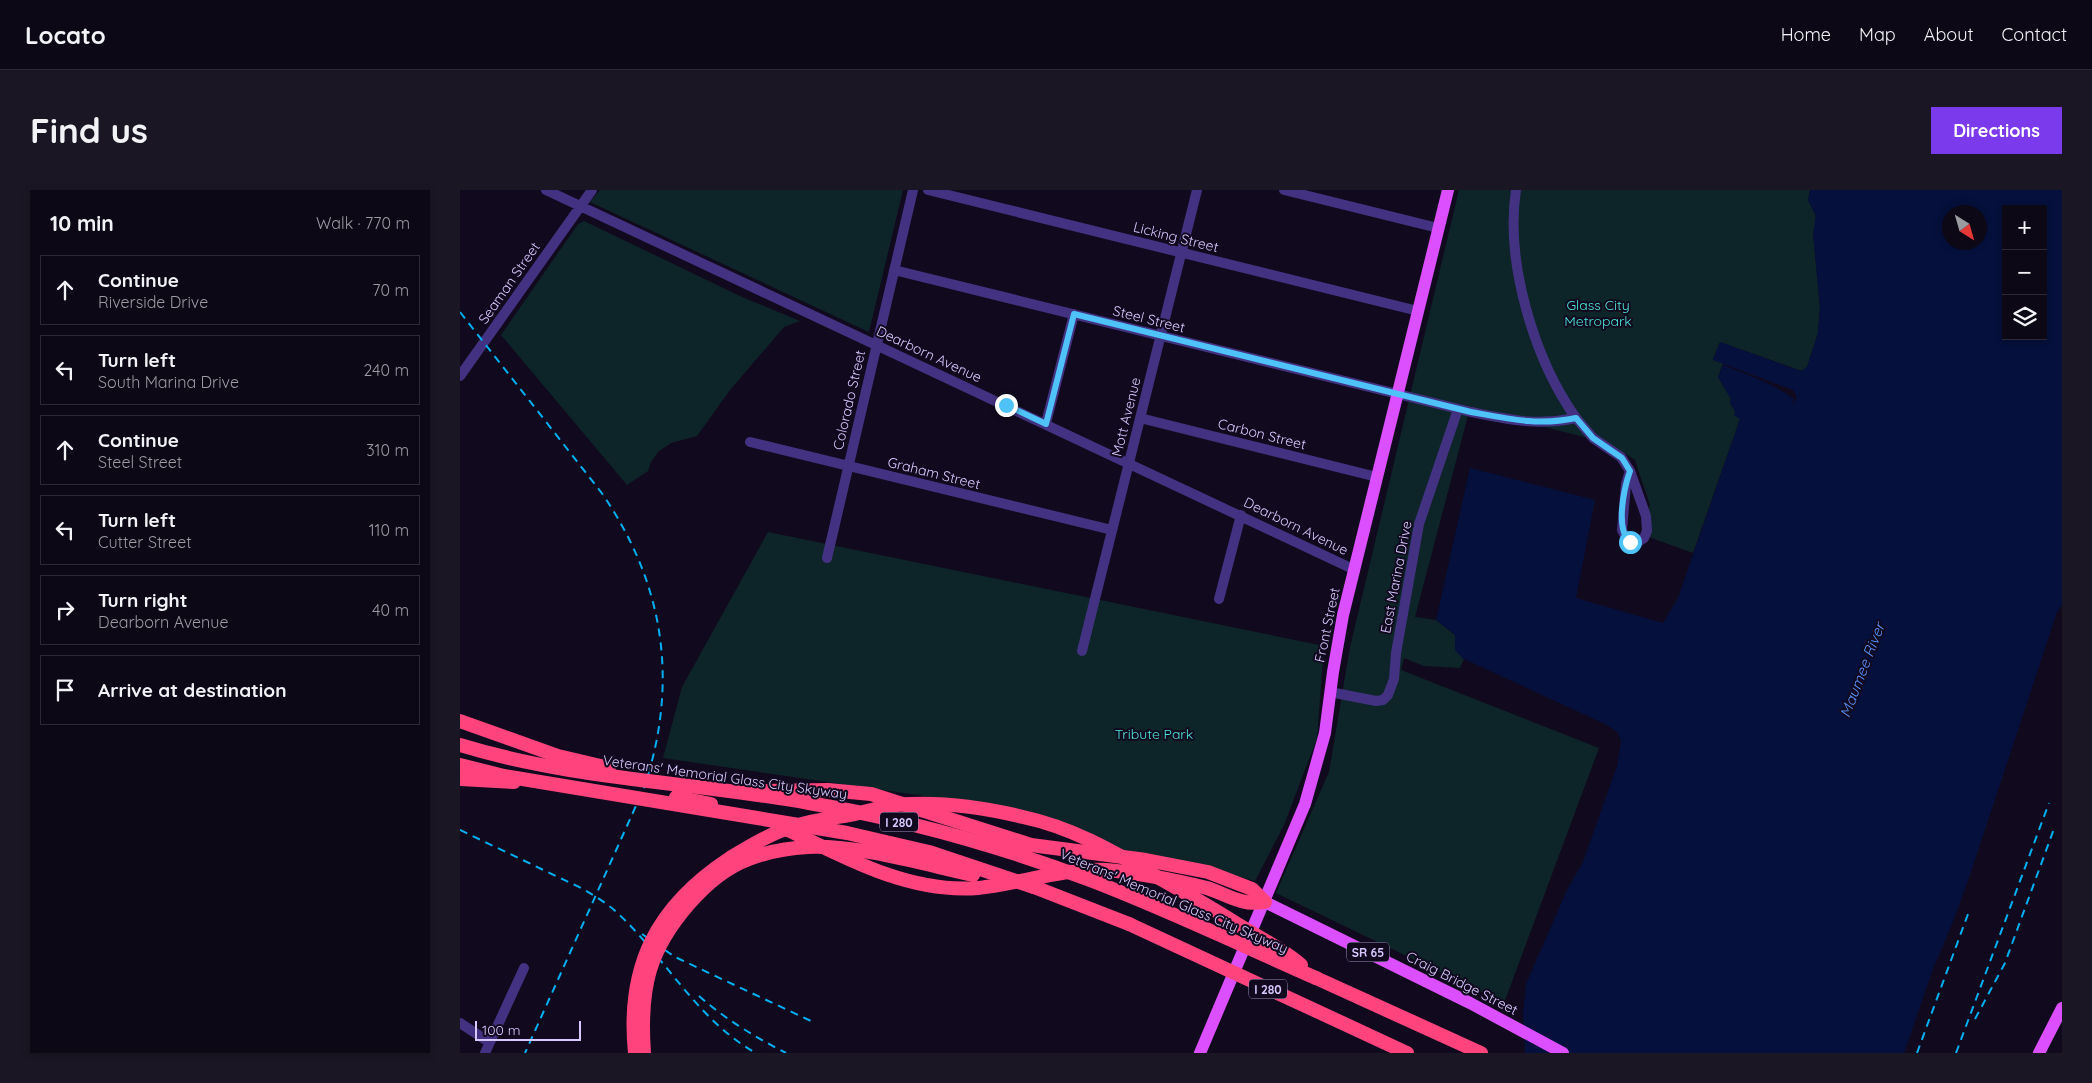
<!DOCTYPE html>
<html lang="en">
<head>
<meta charset="utf-8">
<style>
	:root { --surface:#0d0816; --page:#1b1623; --text:#f1f3f6; --muted:#9a9aa1; --line:#2d2935; --accent:#7c3aed }
	body { margin:0; font-family:Quicksand,sans-serif; background:var(--page); color:var(--text) }
	.controls { position:absolute; right:15px; top:15px; display:grid; overflow:hidden; border-radius:0px; box-shadow:0 2px 8px #0003 }
	.controls button { width:45px; height:45px; display:grid; place-items:center; padding:0; border:0; border-bottom:1px solid var(--line); background:var(--surface); color:var(--text); font:25px sans-serif }
	.compass { position:absolute; left:1482px; top:15px; width:45px; height:45px; border-radius:50%; background:var(--surface); box-shadow:0 2px 8px #0003; rotate:143deg }
	.scale { position:absolute; left:15px; bottom:12px; width:106px; box-sizing:border-box; padding-left:5px; border:2px solid #d8c8ff; border-top:0; font-size:14px; line-height:18px; white-space:nowrap; color:#d8c8ff; -webkit-text-stroke:4px #110a1e; paint-order:stroke }
	.stop { position:absolute; width:15px; height:15px; margin:-11px; border:4px solid #4fc3f7; border-radius:50%; background:#fff }
	.stop.end { background:#4fc3f7; border-color:#fff; box-shadow:0 1px 5px #0008 }
	.list { margin:0; padding:0; list-style:none }
	h2 { display:flex; justify-content:space-between; align-items:center; height:65px; margin:0; padding:0 20px; font-size:21px }
	h2 small { font-size:16px; font-weight:400; color:var(--muted) }
	.list li { display:grid; grid-template-columns:32px 1fr auto; gap:15px; align-items:center; box-sizing:border-box; height:70px; margin:0 10px 10px; padding:0 10px; border:1px solid var(--line); border-radius:0px }
	.list b { display:block; font-size:19px; white-space:nowrap }
	.list p { margin:0; font-size:16px; white-space:nowrap; color:var(--muted) }
	.list em { font-size:16px; font-style:normal; color:var(--muted) }
	.icon { flex:none; width:28px; height:28px; fill:none; stroke:currentColor; stroke-width:2; stroke-linecap:round; stroke-linejoin:round }
	.map { position:relative; flex:none; width:1602px; height:863px; overflow:hidden; border-radius:0px }
	header { display:flex; align-items:center; gap:30px; box-sizing:border-box; height:70px; padding:0 25px; background:var(--surface); border-bottom:1px solid var(--line) }
	header strong { font-size:24px }
	nav { display:flex; gap:28px; margin-inline-start:auto; font-size:18px }
	.intro { display:flex; align-items:center; justify-content:space-between; box-sizing:border-box; height:120px; padding:0 30px }
	h1 { margin:0; font-size:35px }
	.button { padding:12px 22px; border-radius:0px; background:var(--accent); color:#fff; font-size:18px; font-weight:700 }
	main { display:flex; gap:30px; padding:0 30px }
	aside { flex:1; background:var(--surface); border-radius:0px; box-shadow:0 2px 8px #0003 }
	.map>svg:first-child { display:block }
	.green { fill:#0d2529 }
	.water { fill:#05103c; fill-rule:evenodd }
	.lines { fill:none; stroke-linecap:round; stroke-linejoin:round }
	.minor { stroke:#433281; stroke-width:10 }
	.major { stroke:#dc4fff; stroke-width:12 }
	.highway { stroke:#ff437c; stroke-width:14 }
	.rail { stroke:#00b0f3; stroke-width:2; stroke-dasharray:8 6; stroke-linecap:butt }
	.highway-bridge { stroke:#ff437c; stroke-width:14 }
	.route { stroke:#4fc3f7; stroke-width:6 }
	.labels { text-anchor:middle; dominant-baseline:central; stroke-width:4; stroke-linejoin:round; paint-order:stroke }
	.shield { fill:#110a1e; stroke:#9c8fbc; stroke-width:1 }
	.shield-label { font-size:12px; font-weight:bold; fill:#d8c8ff }
	.street-label { font-size:14px; fill:#d8c8ff; stroke:#110a1e }
	.park-label { font-size:14px; fill:#4ce7db; stroke:#110a1e }
	.water-label { font-size:15px; font-style:italic; fill:#5693ff; stroke:#110a1e }
</style>
</head>
<body>
<header>
<strong>Locato</strong>
<nav><a>Home</a><a>Map</a><a>About</a><a>Contact</a></nav>
</header>
<div class="intro"><h1>Find us</h1><a class="button">Directions</a></div>
<main>
<aside>
<h2>10 min<small>Walk · 770 m</small></h2>
<ul class="list">
<li><svg class="icon" aria-label="ahead" viewBox="0 0 24 24"><path d="M12 20V5M6 11l6-6 6 6"/></svg><div><b>Continue</b><p>Riverside Drive</p></div><em>70 m</em></li>
<li><svg class="icon" aria-label="left" viewBox="0 0 24 24"><path d="M17 20v-9H6M10 6l-5 5 5 5"/></svg><div><b>Turn left</b><p>South Marina Drive</p></div><em>240 m</em></li>
<li><svg class="icon" aria-label="ahead" viewBox="0 0 24 24"><path d="M12 20V5M6 11l6-6 6 6"/></svg><div><b>Continue</b><p>Steel Street</p></div><em>310 m</em></li>
<li><svg class="icon" aria-label="left" viewBox="0 0 24 24"><path d="M17 20v-9H6M10 6l-5 5 5 5"/></svg><div><b>Turn left</b><p>Cutter Street</p></div><em>110 m</em></li>
<li><svg class="icon" aria-label="right" viewBox="0 0 24 24"><path d="M7 20v-9h11M14 6l5 5-5 5"/></svg><div><b>Turn right</b><p>Dearborn Avenue</p></div><em>40 m</em></li>
<li><svg class="icon" aria-label="arrive" viewBox="0 0 24 24"><path d="M6 21V4h12l-3 4 3 4H6"/></svg><div><b>Arrive at destination</b></div></li>
</ul>
</aside>
<div class="map">
<svg width="1602" height="863" viewBox="0 0 1602 863">
	<rect width="100%" height="100%" fill="#110a1e"/>
	<path class="green" d="M140,0H443L409,142L130,12Z
		M999,0H1350L1348,10L1355,24L1356,30L1353,43L1360,118L1358,143L1347,177L1342,181L1260,152L1253,169L1263,173L1258,187L1271,209L1270,213L1280,229L1233,363L1189,347L1187,322L1190,315L1175,270L1148,253L1010,218L955,427L976,430L995,445V460L1004,469L1000,478L964,476L944,468L941,480L1139,558L1044,813L816,703L869,582L890,457Z
		M124,31L282,107L340,131L324,137L270,200L237,246L211,253L198,262L191,272L188,281L167,295L41,145L118,34Z
		M308,342L864,456L857,548L824,635L795,691L702,667L660,661L561,620L203,568L222,497Z"/>
	<path class="water" d="M1350,0H1602V415L1597,422L1510,685L1492,734L1473,779L1444,863H1065L1063,824L1066,794L1107,700L1123,672L1157,576L1161,550L1157,542L1147,535L1004,469L995,460V445L976,430L1010,278L1135,310L1116,408L1203,433L1218,408L1280,229L1274,225L1275,221L1270,213L1271,209L1258,187L1263,175C1288,185 1312,193 1334,209L1332,217L1337,207L1333,200L1253,170L1260,152L1341,181L1347,177L1358,143L1360,118L1353,43L1356,26L1348,10ZM1546,19H1583V146H1546ZM1490,22H1520V52H1490Z"/>
	<g class="lines">
		<path class="minor" d="M86,0L895,380
			M468,0L958,121
			M824,0L978,38
			M1056,0C1045,72 1074,169 1116,228
			M434,80L1011,222C1050,230 1077,236 1116,228L1133,248L1161,267L1170,281L1186,326L1187,341L1184,348L1178,352C1169,352 1166,349 1162,340L1166,294L1170,281
			M0,186L132,0
			M680,228L917,287
			M586,233L614,124
			M290,252L652,340
			M367,368L453,0
			M759,409L781,325
			M622,461L737,0
			M870,502L916,511L923,510L928,505L934,489L936,463L959,334L998,219
			M0,833L29,852
			M25,863L64,778"/>
		<path class="major" d="M805,712L1010,813L1103,863
			M740,863L845,614L865,543L873,482L883,425L988,0
			M1579,863L1602,818"/>
		<path class="highway" d="M0,531L98,566L149,578
			M0,589L54,592
			M299,601L368,600L411,604L571,655L686,670L748,682L792,699L805,712
			M216,607L251,614
			M318,635C380,665 447,704 518,698C558,694 608,677 646,680C680,683 714,690 747,698C760,702 773,710 786,712C791,714 799,712 805,712
			M574,697L669,734
			M856,788L1021,863"/>
		<path class="rail" d="M0,122L141,302C205,394 219,493 184,598L65,863
			M0,640L121,698C132,704 143,711 153,719C203,763 236,830 296,863
			M182,744L215,767L351,831
			M239,806C265,829 295,847 326,863
			M1515,829L1545,773L1595,636
			M1457,863L1508,724
			M1496,863L1589,613"/>
		<path class="highway-bridge" d="M0,555C114,590 233,592 349,613C444,629 540,656 630,690C706,719 781,755 856,788
			M0,575L44,586L387,643L469,662L574,697
			M669,734L947,863
			M175,863C166,775 197,716 270,668C290,656 313,642 335,636C353,630 372,628 390,625C405,622 420,617 436,615C478,611 522,617 563,627C610,637 651,660 692,684C720,700 749,716 777,734C798,747 823,759 841,775
			M184,863C182,835 182,807 190,780C203,738 246,685 289,669C307,662 329,658 348,657C399,655 463,674 513,685"/>
	</g>
	<g class="lines">
		<path class="route" d="M546,215L586,234L614,124L1011,222C1049,229 1078,236 1116,228L1133,248L1162,268L1170,281C1164,298 1155,339 1170,352"/>
	</g>
	<g class="labels">
		<g class="shield">
			<rect x="420" y="622.5" width="38" height="19" rx="4"/>
			<rect x="887" y="752.5" width="42" height="19" rx="4"/>
			<rect x="789" y="789.5" width="38" height="19" rx="4"/>
		</g>
		<g class="shield-label">
			<text x="439" y="632">I 280</text>
			<text x="908" y="762">SR 65</text>
			<text x="808" y="799">I 280</text>
		</g>
		<g class="street-label">
			<text transform="translate(716 47) rotate(14)">Licking Street</text>
			<text transform="translate(49 93) rotate(-55)">Seaman Street</text>
			<text transform="translate(689 129) rotate(14)">Steel Street</text>
			<text transform="translate(469 164) rotate(25)">Dearborn Avenue</text>
			<text transform="translate(389 210) rotate(-77)">Colorado Street</text>
			<text transform="translate(666 227) rotate(-76)">Mott Avenue</text>
			<text transform="translate(802 244) rotate(14)">Carbon Street</text>
			<text transform="translate(474 283) rotate(14)">Graham Street</text>
			<text transform="translate(836 336) rotate(26)">Dearborn Avenue</text>
			<text transform="translate(936 387) rotate(-79)">East Marina Drive</text>
			<text transform="translate(867 435) rotate(-78)">Front Street</text>
			<text transform="translate(265 587) rotate(8)">Veterans' Memorial Glass City Skyway</text>
			<text transform="translate(714 711) rotate(23)">Veterans' Memorial Glass City Skyway</text>
			<text transform="translate(1002 793) rotate(27)">Craig Bridge Street</text>
		</g>
		<g class="park-label">
			<text x="1138" y="115">Glass City<tspan x="1138" dy="16">Metropark</tspan></text>
			<text x="694" y="544">Tribute Park</text>
		</g>
		<g class="water-label">
			<text transform="translate(1402 480) rotate(-69)">Maumee River</text>
		</g>
	</g>
</svg>
<div class="controls">
<button>+</button>
<button>−</button>
<button><svg class="icon" aria-label="layers" viewBox="0 0 24 24"><path d="M12 4l9 5-9 5-9-5zM3 14l9 5 9-5"/></svg></button>
</div>
<svg class="compass" viewBox="-18 -18 36 36"><path d="M0-13l5 13h-10z" fill="#e53935"/><path d="M0 13l5-13h-10z" fill="#9a9aa1"/></svg>
<div class="scale">100 m</div>
<div class="stop" style="left:1170px;top:352px"></div>
<div class="stop end" style="left:546px;top:215px"></div>
</div>
</main>
</body>
</html>
